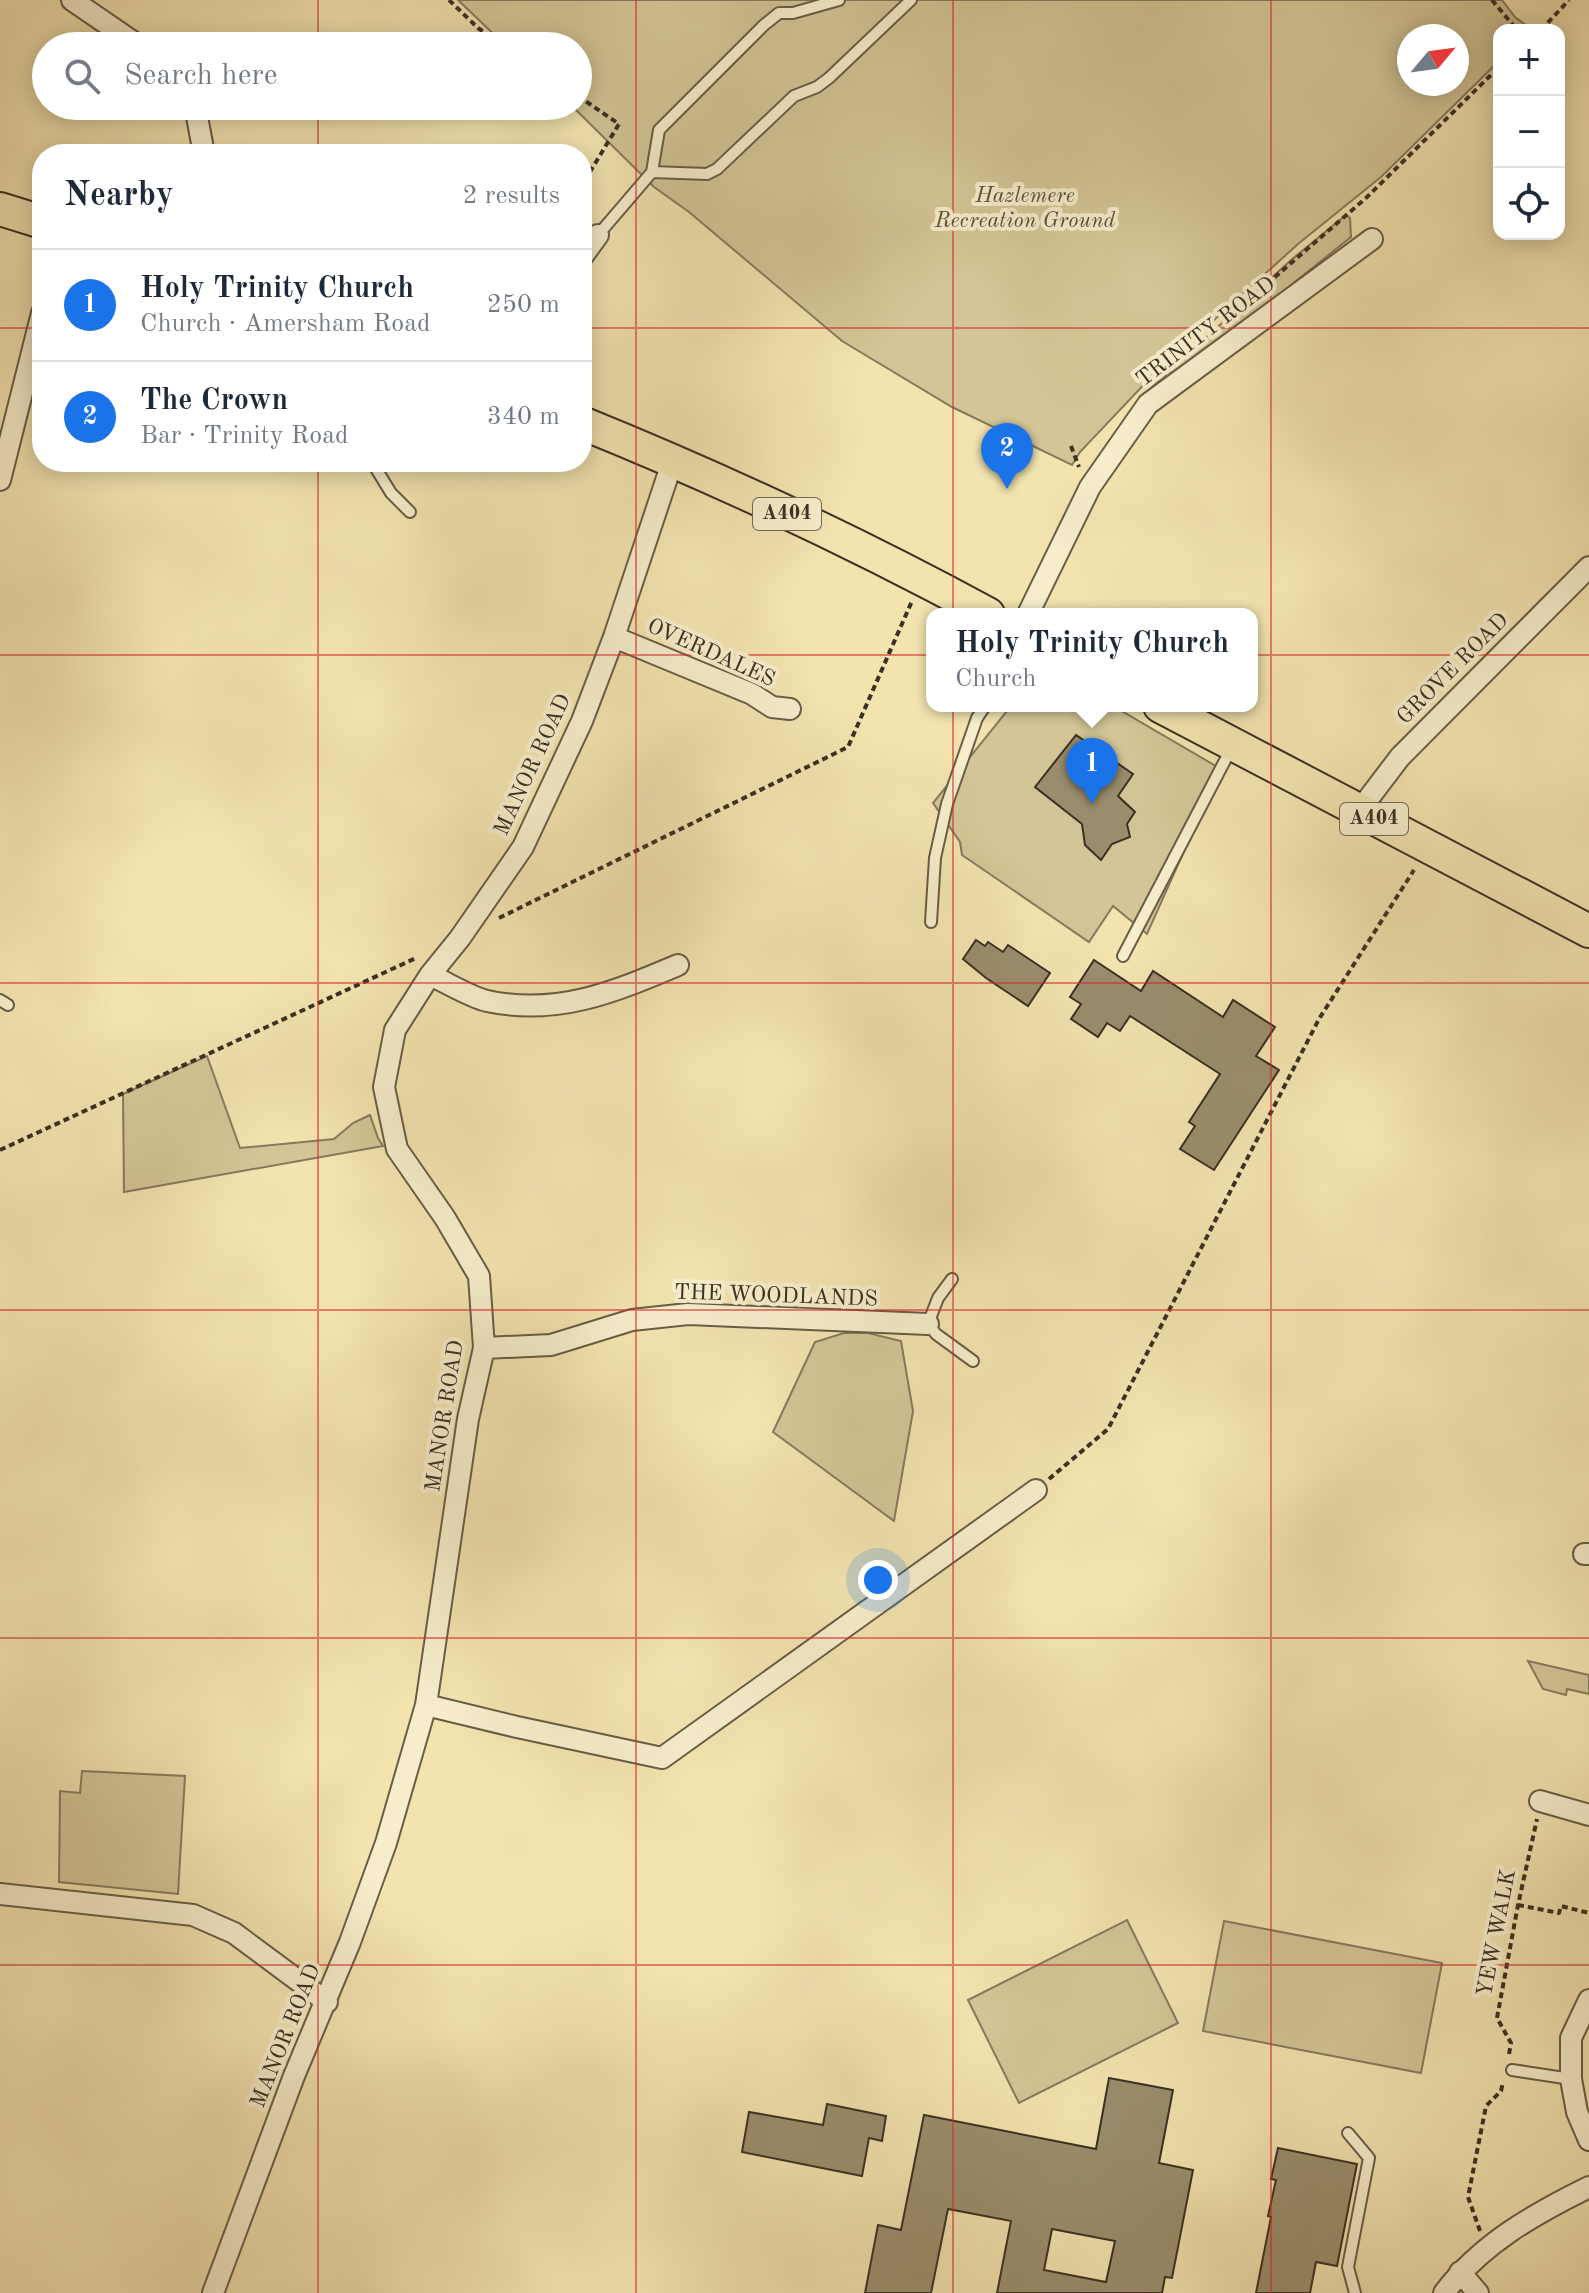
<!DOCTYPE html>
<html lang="en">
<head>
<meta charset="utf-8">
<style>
	:root { --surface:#fff; --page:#f2f2f3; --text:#1f2937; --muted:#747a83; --line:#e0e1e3; --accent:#1a73e8 }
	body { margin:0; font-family:"Old Standard TT",serif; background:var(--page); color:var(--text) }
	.controls { position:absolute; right:24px; top:24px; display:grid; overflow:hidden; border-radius:16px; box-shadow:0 4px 20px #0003 }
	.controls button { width:72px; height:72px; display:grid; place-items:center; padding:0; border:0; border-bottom:2px solid var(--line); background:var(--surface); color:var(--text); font:40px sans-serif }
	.compass { position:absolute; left:1397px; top:24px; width:72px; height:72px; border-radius:50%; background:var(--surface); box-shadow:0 4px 20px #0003; rotate:61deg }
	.you { position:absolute; left:878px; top:1580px; width:28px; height:28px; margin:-20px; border:6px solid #fff; border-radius:50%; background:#1a73e8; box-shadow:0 0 0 12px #1a73e833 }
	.badge { display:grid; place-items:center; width:52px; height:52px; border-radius:50%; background:var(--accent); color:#fff; font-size:26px; font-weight:700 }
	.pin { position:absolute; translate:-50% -66px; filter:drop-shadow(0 2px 4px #0008) }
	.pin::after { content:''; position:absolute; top:42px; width:28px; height:24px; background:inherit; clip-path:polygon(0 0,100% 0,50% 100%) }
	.popup { position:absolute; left:926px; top:608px; width:332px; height:104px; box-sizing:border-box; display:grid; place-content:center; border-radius:16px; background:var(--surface); filter:drop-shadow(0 2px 6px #0005); font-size:26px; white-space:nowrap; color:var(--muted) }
	.popup b { font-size:30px; color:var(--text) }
	.popup::after { content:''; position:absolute; left:50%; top:100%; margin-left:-16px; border:16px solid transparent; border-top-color:var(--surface) }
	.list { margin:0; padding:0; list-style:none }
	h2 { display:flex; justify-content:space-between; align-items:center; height:104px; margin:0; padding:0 32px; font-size:34px }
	h2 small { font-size:26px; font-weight:400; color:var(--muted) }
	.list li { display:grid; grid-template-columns:52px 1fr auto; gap:24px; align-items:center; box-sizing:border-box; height:112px; padding:0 32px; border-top:2px solid var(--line) }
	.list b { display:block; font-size:30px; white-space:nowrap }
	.list p { margin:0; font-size:26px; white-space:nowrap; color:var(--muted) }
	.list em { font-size:26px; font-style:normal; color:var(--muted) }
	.icon { flex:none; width:44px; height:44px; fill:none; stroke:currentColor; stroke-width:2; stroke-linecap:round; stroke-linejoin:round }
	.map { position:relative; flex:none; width:1589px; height:2293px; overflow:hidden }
	.search { position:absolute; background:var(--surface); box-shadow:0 4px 20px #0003; left:32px; top:32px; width:560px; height:88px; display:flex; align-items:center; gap:20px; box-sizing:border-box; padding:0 28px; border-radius:44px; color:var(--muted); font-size:30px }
	.panel { position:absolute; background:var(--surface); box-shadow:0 4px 20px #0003; left:32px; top:144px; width:560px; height:328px; border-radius:32px }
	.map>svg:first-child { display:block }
	.green { fill:#d3c597; stroke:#867a5d; stroke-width:2; fill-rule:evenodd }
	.building { fill:#9a8d6c; stroke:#3a3023; stroke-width:2; fill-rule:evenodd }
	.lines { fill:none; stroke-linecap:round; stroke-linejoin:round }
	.service-casing { stroke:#685d46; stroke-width:14 }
	.minor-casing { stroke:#685d46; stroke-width:24 }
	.primary-casing { stroke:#3a3023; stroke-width:36 }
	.path { stroke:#3a3023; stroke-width:4; stroke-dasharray:6 4; stroke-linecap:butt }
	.service { stroke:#f7edcb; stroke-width:10 }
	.minor { stroke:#f7edcb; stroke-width:20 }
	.primary { stroke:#f2e3af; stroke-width:32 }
	.grid { fill:none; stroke:#d62828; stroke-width:2; stroke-opacity:0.55 }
	.labels { text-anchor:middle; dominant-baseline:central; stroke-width:8; stroke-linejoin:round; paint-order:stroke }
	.shield { fill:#f7edcb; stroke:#736955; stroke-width:2 }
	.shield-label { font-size:20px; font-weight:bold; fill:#3a3023 }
	.park-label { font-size:22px; font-style:italic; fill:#594e3a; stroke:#f7edcb }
	.street-label { font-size:22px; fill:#3a3023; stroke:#f7edcb }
</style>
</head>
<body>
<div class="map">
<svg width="1589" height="2293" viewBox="0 0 1589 2293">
	<rect width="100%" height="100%" fill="#f2e3af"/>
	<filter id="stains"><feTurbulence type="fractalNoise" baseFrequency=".0025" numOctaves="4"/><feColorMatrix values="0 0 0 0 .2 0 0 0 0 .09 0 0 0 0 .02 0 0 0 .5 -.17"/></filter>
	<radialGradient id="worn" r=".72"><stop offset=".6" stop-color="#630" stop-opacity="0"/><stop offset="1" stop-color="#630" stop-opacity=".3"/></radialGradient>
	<path class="green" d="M458,0H1502L1515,17L1531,29L1499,30V61L1381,177L1298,244L1151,377L1080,452L1072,465L952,407L842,341L689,212L654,187L572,106H578V46H506ZM1409,36H1457V84H1409Z
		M1346,215L1350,218L1351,237L1144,403L1139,399L1291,260Z
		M1011,706H1113L1221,769L1147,934L1113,906L1089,942L962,855L960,842L933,803Z
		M207,1056L240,1148L334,1139L353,1123L370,1115L378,1138L383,1146L124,1192L123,1094Z
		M844,1333H868L901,1341L913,1411L894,1521L773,1432L815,1342Z
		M1528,1661L1589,1675V1694L1567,1689L1566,1695L1543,1689Z
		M82,1771L185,1776L178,1894L59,1882L60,1791L80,1793Z
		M1127,1920L1178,2023L1019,2103L968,2000Z
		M1224,1921L1442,1963L1421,2073L1203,2031Z"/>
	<path class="building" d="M1076,735L1133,774L1118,796L1135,812L1127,824L1130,837L1112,844L1101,860L1085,845L1082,824L1035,787Z
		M976,940L985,946L988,942L1003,952L1008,945L1050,973L1028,1006L986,978L963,959Z
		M1094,960L1141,991L1153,971L1223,1017L1233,1000L1275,1027L1256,1056L1279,1070L1214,1170L1180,1149L1195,1126L1189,1122L1220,1074L1130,1016L1120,1031L1107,1023L1098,1037L1071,1019L1081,1004L1070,997Z
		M1109,2078L1173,2090L1159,2163L1193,2170L1172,2278L1165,2277L1162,2293H997L1011,2221L948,2209L931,2293H865L878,2225L901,2230L924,2115L1096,2149ZM1052,2229L1115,2241L1106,2282L1044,2270Z
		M827,2104L886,2116L882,2141L869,2138L862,2176L742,2152L749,2112L823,2125Z
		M1278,2148L1357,2164L1337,2266L1316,2262L1310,2293H1256L1271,2217L1268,2216L1276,2180L1271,2179Z"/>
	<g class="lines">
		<g class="service-casing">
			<path id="service" d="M652,172L707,174L717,169L794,96L817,87L829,78L911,0
				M598,235L652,172L659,130L764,25L779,13H793L839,0
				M372,462L391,493L410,512
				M931,922L935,858L947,804L977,718L985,706
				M1123,956L1232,747
				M0,1000L8,1005
				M952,1279L938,1298L928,1324L936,1334L973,1361
				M1512,2070L1571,2079
				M1348,2133L1369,2158L1348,2267L1355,2293"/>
		</g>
		<g class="minor-casing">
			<path id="minor" d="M72,0L139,46
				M195,106L204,154
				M582,257L598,235
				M0,480L42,313
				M1028,614L1090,487L1148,404L1372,239
				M614,637L752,694L772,707L790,709
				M1359,811L1400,757L1589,567
				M430,975C448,983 468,996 487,1001C558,1016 614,992 678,965
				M484,1348L551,1345L632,1320L688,1314L928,1324
				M1584,1554H1589
				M426,1705L517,1727L662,1758L1036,1490
				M1540,1801L1589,1815
				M0,1894L193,1915L234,1933L327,2002
				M1589,2000L1571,2038V2079L1577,2112L1589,2140
				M1460,2272L1478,2293
				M213,2293L294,2076L350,1942L386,1843L426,1705L468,1419L484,1348L479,1276L445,1218L397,1149L384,1087L395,1030L430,975L460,938L523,847L582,721L614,637L673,460
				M1444,2293C1481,2244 1534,2214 1589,2187"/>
		</g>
		<g class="primary-casing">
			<path id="primary" d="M0,209L42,222
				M582,423C720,479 857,543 988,614
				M1160,706L1589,931"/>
		</g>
		<path class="path" d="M449,0L478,28L504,46
			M1492,0L1517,30
			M1541,30L1569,0
			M578,96L619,124L582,185
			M1237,310L1366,198L1499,67
			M1071,446L1079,467
			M499,918L848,747L912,601
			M0,1150L416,958
			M1049,1479L1108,1429L1319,1019L1414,870
			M1518,1905L1559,1913L1561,1906L1589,1913
			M1509,2054L1511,2043L1497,2018L1518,1905L1537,1819
			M1480,2231L1468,2197L1486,2106L1501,2091L1503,2082"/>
		<use href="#service" class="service"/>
		<use href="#minor" class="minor"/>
		<use href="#primary" class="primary"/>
	</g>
	<path class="grid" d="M318,0V46M636,0V2293M953,0V2293M1271,0V2293M318,106V154M0,328H42M582,328H1589M318,462V2293M0,655H1589M0,983H1589M0,1310H1589M0,1638H1589M0,1965H1589"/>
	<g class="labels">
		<g class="shield">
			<rect x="753" y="498" width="68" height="32" rx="6"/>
			<rect x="1340" y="803" width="68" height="32" rx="6"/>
		</g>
		<g class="shield-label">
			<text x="787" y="514">A404</text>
			<text x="1374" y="819">A404</text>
		</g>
		<g class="park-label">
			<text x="1025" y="196">Hazlemere<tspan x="1025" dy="25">Recreation Ground</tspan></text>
		</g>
		<g class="street-label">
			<text transform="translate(1206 332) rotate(-37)">TRINITY ROAD</text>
			<text transform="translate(711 653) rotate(24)">OVERDALES</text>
			<text transform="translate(1453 669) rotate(-45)">GROVE ROAD</text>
			<text transform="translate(533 765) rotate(-65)">MANOR ROAD</text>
			<text transform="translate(776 1296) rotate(2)">THE WOODLANDS</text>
			<text transform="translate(445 1416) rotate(-81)">MANOR ROAD</text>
			<text transform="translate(1497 1933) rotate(-79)">YEW WALK</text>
			<text transform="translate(286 2036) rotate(-68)">MANOR ROAD</text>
		</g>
	</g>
	<rect width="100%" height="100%" filter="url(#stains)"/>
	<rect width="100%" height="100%" fill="url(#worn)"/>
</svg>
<div class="controls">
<button>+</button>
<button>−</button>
<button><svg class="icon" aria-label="locate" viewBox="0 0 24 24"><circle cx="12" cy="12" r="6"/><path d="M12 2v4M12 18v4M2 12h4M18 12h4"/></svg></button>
</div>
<svg class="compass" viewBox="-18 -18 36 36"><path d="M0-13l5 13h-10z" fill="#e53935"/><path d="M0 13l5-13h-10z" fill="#747a83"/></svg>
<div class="you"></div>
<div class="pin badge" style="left:1092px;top:804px">1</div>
<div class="popup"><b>Holy Trinity Church</b>Church</div>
<div class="pin badge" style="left:1007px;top:489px">2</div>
<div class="search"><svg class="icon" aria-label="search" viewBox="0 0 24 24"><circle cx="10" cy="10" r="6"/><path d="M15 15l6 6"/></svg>Search here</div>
<section class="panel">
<h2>Nearby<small>2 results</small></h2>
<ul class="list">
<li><span class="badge">1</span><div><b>Holy Trinity Church</b><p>Church · Amersham Road</p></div><em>250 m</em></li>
<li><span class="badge">2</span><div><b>The Crown</b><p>Bar · Trinity Road</p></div><em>340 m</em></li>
</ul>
</section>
</div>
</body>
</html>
